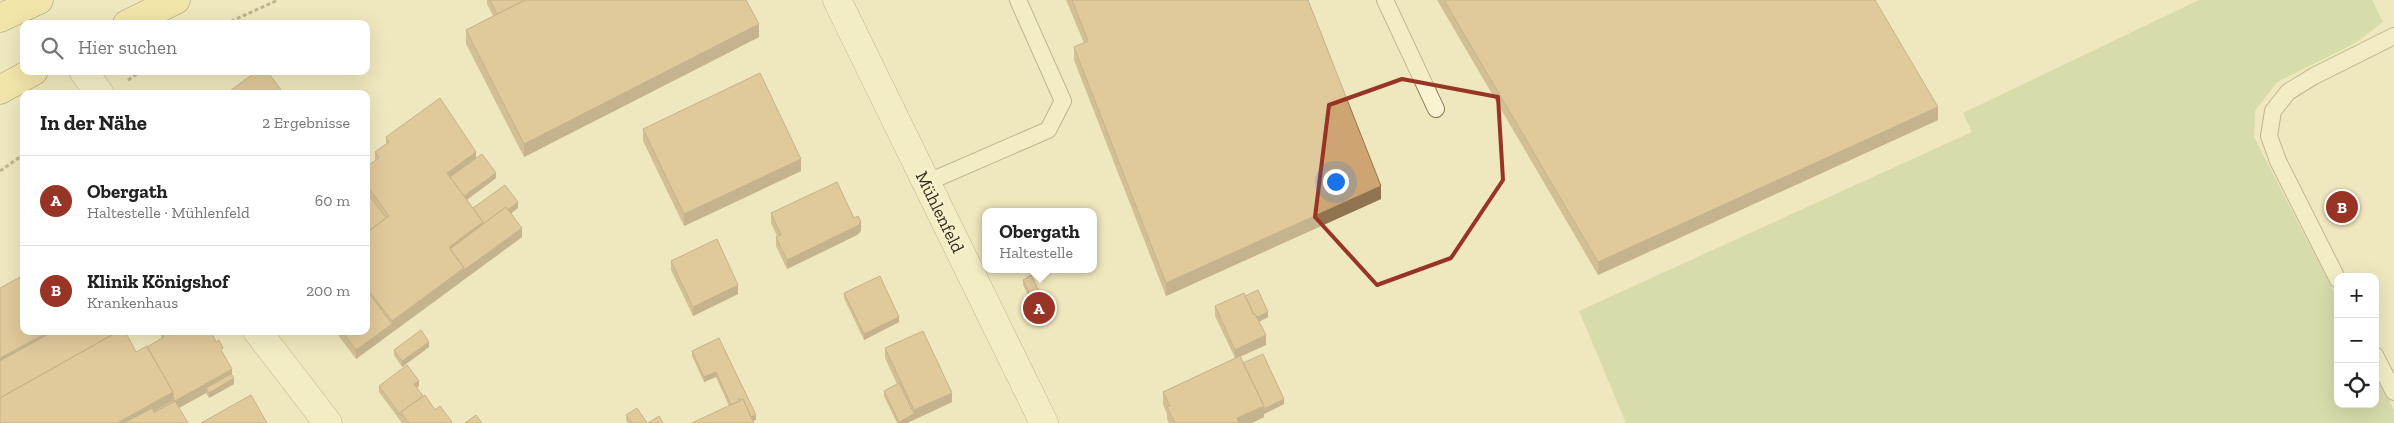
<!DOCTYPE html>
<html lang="de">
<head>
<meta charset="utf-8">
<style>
	:root { --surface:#fff; --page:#f6f6f6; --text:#222; --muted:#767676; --line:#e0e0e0; --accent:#973425 }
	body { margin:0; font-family:"Zilla Slab",serif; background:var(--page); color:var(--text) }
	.controls { position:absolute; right:15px; bottom:15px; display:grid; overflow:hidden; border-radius:10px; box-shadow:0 5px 20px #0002 }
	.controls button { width:45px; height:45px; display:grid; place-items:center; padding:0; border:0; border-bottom:1px solid var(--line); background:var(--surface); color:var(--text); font:25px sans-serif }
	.you { position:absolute; left:1335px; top:181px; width:18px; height:18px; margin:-12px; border:4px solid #fff; border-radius:50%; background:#1a73e8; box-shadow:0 0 0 8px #1a73e833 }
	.badge { display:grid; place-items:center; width:32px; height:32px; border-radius:50%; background:var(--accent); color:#fff; font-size:16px; font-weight:700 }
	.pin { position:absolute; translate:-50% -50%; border:2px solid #fff; box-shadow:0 1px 5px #0006 }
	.popup { position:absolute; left:982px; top:208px; width:115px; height:65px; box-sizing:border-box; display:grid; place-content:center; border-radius:10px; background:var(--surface); filter:drop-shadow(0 1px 4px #0005); font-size:16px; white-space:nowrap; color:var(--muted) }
	.popup b { font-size:19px; color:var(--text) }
	.popup::after { content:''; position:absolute; left:50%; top:100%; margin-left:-10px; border:10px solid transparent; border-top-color:var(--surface) }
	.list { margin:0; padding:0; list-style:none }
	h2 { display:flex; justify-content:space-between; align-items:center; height:65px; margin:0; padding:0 20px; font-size:21px }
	h2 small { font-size:16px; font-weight:400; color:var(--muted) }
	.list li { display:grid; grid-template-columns:32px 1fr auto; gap:15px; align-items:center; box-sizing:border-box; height:90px; padding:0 20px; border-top:1px solid var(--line) }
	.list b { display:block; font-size:19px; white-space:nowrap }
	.list p { margin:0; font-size:16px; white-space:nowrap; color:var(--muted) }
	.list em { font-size:16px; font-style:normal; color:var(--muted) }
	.icon { flex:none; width:28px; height:28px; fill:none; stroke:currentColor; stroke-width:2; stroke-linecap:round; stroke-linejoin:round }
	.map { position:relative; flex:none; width:2394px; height:423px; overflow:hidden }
	.search { position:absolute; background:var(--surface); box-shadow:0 5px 20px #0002; left:20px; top:20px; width:350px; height:55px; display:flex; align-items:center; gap:12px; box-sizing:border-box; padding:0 18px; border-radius:10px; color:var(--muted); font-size:19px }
	.panel { position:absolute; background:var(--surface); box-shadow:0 5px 20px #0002; left:20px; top:90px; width:350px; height:245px; border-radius:10px }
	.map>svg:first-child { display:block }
	.green { fill:#bdcc92 }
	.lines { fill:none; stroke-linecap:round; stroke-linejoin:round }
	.service-casing { stroke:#877756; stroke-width:18 }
	.minor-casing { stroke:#877756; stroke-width:29 }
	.primary-casing { stroke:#54442b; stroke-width:29 }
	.path { stroke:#877756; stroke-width:3; stroke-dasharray:4 2.5; stroke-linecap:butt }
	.service { stroke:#f9f3d1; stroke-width:16 }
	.minor { stroke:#f9f3d1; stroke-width:28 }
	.primary { stroke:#f4e393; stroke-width:28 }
	.wall { fill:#b18e62 }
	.shaded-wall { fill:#907450 }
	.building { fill:#cea572; stroke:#907450 }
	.marked { fill:none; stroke:#973425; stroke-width:4; stroke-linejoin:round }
	.labels { text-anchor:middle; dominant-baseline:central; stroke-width:5; stroke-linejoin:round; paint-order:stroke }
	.street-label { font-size:18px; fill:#362c1b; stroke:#f6f0cd }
</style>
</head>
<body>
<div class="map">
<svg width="2394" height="423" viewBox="0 0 2394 423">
	<rect width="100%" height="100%" fill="#efe7bd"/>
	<path class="green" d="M2199,0H2372L2383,22L2355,43L2277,82L2255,111L2254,137L2338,300V404H2375V373L2394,410V423H1626L1579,311L1972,132L1963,113Z"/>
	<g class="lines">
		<g class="service-casing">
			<path id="service" d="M1385,0L1436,109
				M926,183L1048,130L1063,101L1018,0
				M2338,280L2278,161L2269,136L2273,111L2288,92L2314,76L2394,36
				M2375,355L2394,392"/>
		</g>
		<g class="minor-casing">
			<path id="minor" d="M837,0L1044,423
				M83,71L100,94
				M257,331L328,423"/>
		</g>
		<g class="primary-casing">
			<path id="primary" d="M0,18L39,0
				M127,24L176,0
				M0,90L34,71"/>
		</g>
		<path class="path" d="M225,24L278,0
			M128,80L141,71
			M0,171L24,154"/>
		<use href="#service" class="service"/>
		<use href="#minor" class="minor"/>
		<use href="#primary" class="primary"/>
	</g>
	<path class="wall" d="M487,0H746L759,37L524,157L466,44V30L493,16L487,4Z
		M1066,0H1308L1381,199L1166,296L1074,60V47L1084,43Z
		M1437,0H1875L1938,120L1598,275Z
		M643,129L801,171L684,226L643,141Z
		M386,137L476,159L496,178L467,200L473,208H518L511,213L522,237L356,359L335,331H366V167L375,161V152L386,144Z
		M771,213L854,218L861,231L857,235L787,269L776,246V237L777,236L771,223Z
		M671,261L738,294L693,316L671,270Z
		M1023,280L1040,299L1032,303L1023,285Z
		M844,293L899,322L864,340L844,298Z
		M1245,296L1268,317L1259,322L1266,345L1240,356L1243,363L1284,404L1264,414V417L1252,423H1169L1167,419V414L1163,404V392L1235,358L1215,316V306Z
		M127,331V335L136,352L147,347L161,339V332L223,354L232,374L234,384L209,398L206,393L179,408L0,423Z
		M719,338L756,420L729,406L716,377L704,382L692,356V351Z
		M429,347L402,367L394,355V350Z
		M885,348L952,402L907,423H897L884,396V391L897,384L885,358Z
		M379,386H419L417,388L423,396L435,410L452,423H402L379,392Z
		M626,415L647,423H628L626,420Z"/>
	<path class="shaded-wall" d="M759,24V37L524,157V144Z
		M1938,107V120L1598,275V262Z
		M476,152V164L450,183L447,173Z
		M801,159V171L684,226V214Z
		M496,173V178L461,204V199Z
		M1381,186V199L1166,296V283Z
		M518,202V208L453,256L449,247L483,222Z
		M861,222V231L857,235L787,269V260Z
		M522,228V237L356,359V350L392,324V321L464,268Z
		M738,285V294L693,316V307Z
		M1040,293V299L1032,303V298Z
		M1268,312V317L1254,324V319Z
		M899,317V322L864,340V334Z
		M50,331H72L0,370V358Z
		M1266,335V345L1235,359V350Z
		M429,342V347L402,367V361Z
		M232,369V379L206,388V393L175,410V401Z
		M716,372V377L704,382V377Z
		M234,378V384L209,398V393Z
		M419,381V386L414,389V384Z
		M173,392V405L141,423H117Z
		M952,393V402L907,423H899V422L914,414V410Z
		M1284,399V404L1264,414V417L1252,423H1237V418L1264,406Z
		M756,415V420L750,422V417Z"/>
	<path class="building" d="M490,0H525L497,14Z
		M525,0H746L759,24L524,144L466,30Z
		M1072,0H1308L1381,186L1166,283L1074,47L1088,41Z
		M1444,0H1875L1938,107L1598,262Z
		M257,71H267L284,94H226Z
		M760,73L801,159L684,214L643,129Z
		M440,98L476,152L447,173L483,222L449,247L464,268L392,321L366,287V259L369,257L366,253V233L389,216L366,184V167L379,158L375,152L389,142L386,137Z
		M482,154L496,173L464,196L450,177Z
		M837,182L854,218L858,216L861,222L857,226L787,260L776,237L781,235L771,213Z
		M505,185L518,202L508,210L506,207L483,224V222L473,208Z
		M366,191L386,218L370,230L366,226Z
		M506,207L522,228L464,270V268L450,249Z
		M366,226L370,230L366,233Z
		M717,239L738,285L693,307L671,261Z
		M24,275V331H50L0,358V288Z
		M1031,275L1040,293L1032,298L1023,280Z
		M880,276L899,317L864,334L844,293Z
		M366,289L392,324L356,350L342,331H366Z
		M1258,290L1268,312L1257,317L1255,314L1254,315L1245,296Z
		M1244,293L1254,315L1255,314L1266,335L1235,350L1215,306Z
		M421,330L429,342L402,361L394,350Z
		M54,331H119L0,398V361Z
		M119,331H125L136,352L147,346L173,392L117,423H0V398Z
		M162,331H211L216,342L219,340L223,348L221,350L232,369L175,401L173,396V392L147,347L164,337L161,332Z
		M923,331L952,393L914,410L885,348Z
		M719,338L756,415L751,417L743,399L740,400L738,398L740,401L731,405L716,372L704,377L692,351Z
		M1263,354L1284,399L1264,409V406L1243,363Z
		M1240,356L1264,406L1237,418L1239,423H1175L1167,407L1170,406L1163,392Z
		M407,365L419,381L414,384L423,396L401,412V416L379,386Z
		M231,374L234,378L209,393L206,388Z
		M899,383L914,414L899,422L884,391Z
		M251,395L267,423H201Z
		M425,395L435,410L440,406L452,422L451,423H409L401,412Z
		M743,399L754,423H692Z
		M173,400L174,402L154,412L153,411Z
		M175,401L188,423H124L152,408L154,412Z
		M637,408L647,423H632L626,415Z
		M476,415L482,423H465Z
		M659,416L663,423H648Z"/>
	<path d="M0 0H2394V423H0ZM1402,79L1498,97L1503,180L1451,258L1377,285L1315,217L1329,105Z" fill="#efe7bd" fill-opacity=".55" fill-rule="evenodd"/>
	<path class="marked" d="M1402,79L1498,97L1503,180L1451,258L1377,285L1315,217L1329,105Z"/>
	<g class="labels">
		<g class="street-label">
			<text transform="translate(940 212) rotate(64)">Mühlenfeld</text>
		</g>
	</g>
</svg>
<div class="controls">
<button>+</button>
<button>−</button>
<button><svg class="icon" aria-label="locate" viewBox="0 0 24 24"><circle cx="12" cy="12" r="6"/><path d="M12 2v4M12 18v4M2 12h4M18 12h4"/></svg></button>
</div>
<div class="you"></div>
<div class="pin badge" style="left:1039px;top:308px">A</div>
<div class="popup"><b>Obergath</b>Haltestelle</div>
<div class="pin badge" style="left:2342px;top:207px">B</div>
<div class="search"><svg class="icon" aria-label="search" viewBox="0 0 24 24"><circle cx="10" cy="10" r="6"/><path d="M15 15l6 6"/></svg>Hier suchen</div>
<section class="panel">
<h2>In der Nähe<small>2 Ergebnisse</small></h2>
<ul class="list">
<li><span class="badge">A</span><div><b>Obergath</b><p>Haltestelle · Mühlenfeld</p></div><em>60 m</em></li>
<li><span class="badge">B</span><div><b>Klinik Königshof</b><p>Krankenhaus</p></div><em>200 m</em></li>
</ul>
</section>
</div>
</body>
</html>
